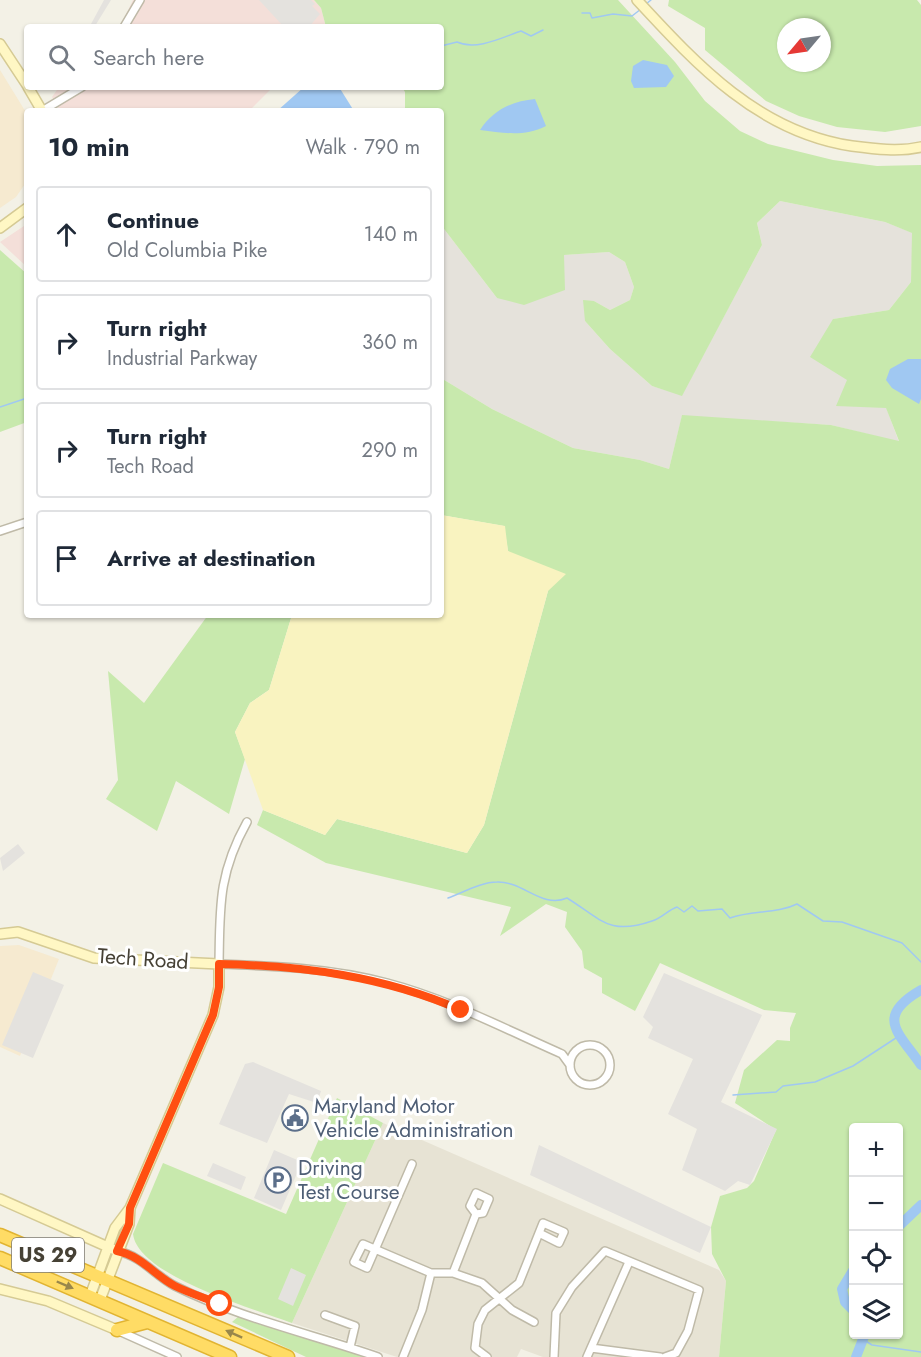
<!DOCTYPE html>
<html lang="en">
<head>
<meta charset="utf-8">
<style>
	:root { --surface:#fff; --page:#f6f6f7; --text:#1f2937; --muted:#747a83; --line:#e0e1e3 }
	body { margin:0; font-family:Jost,sans-serif; background:var(--page); color:var(--text) }
	.controls { position:absolute; right:18px; bottom:18px; display:grid; overflow:hidden; border-radius:6px; box-shadow:0 2px 4px #0004 }
	.controls button { width:54px; height:54px; display:grid; place-items:center; padding:0; border:0; border-bottom:2px solid var(--line); background:var(--surface); color:var(--text); font:30px sans-serif }
	.compass { position:absolute; left:777px; top:18px; width:54px; height:54px; border-radius:50%; background:var(--surface); box-shadow:0 2px 4px #0004; rotate:241deg }
	.stop { position:absolute; width:18px; height:18px; margin:-14px; border:4px solid #ff4f11; border-radius:50%; background:#fff }
	.stop.end { background:#ff4f11; border-color:#fff; box-shadow:0 2px 6px #0008 }
	.list { margin:0; padding:0; list-style:none }
	h2 { display:flex; justify-content:space-between; align-items:center; height:78px; margin:0; padding:0 24px; font-size:26px }
	h2 small { font-size:20px; font-weight:400; color:var(--muted) }
	.list li { display:grid; grid-template-columns:39px 1fr auto; gap:18px; align-items:center; box-sizing:border-box; height:96px; margin:0 12px 12px; padding:0 12px; border:2px solid var(--line); border-radius:6px }
	.list b { display:block; font-size:22px; white-space:nowrap }
	.list p { margin:0; font-size:20px; white-space:nowrap; color:var(--muted) }
	.list em { font-size:20px; font-style:normal; color:var(--muted) }
	.icon { flex:none; width:33px; height:33px; fill:none; stroke:currentColor; stroke-width:2; stroke-linecap:round; stroke-linejoin:round }
	.map { position:relative; flex:none; width:921px; height:1357px; overflow:hidden }
	.search { position:absolute; background:var(--surface); box-shadow:0 2px 4px #0004; left:24px; top:24px; width:420px; height:66px; display:flex; align-items:center; gap:15px; box-sizing:border-box; padding:0 21px; border-radius:6px; color:var(--muted); font-size:22px }
	.panel { position:absolute; background:var(--surface); box-shadow:0 2px 4px #0004; left:24px; top:108px; width:420px; height:510px; border-radius:6px }
	.map>svg:first-child { display:block }
	.residential { fill:#e7e3d4 }
	.commercial { fill:#f6ead0 }
	.industrial { fill:#e5e2db }
	.medical { fill:#f4dfd9 }
	.green { fill:#c8e9ad; fill-rule:evenodd }
	.sand { fill:#f9f3c0 }
	.parking { fill:#e4e2de }
	.water { fill:#a0c8f2 }
	.lines { fill:none; stroke-linecap:round; stroke-linejoin:round }
	.stream { stroke:#a0c8f2; stroke-width:1.5 }
	.river { stroke:#a0c8f2; stroke-width:10 }
	.street-casing { stroke:#bfbaa8; stroke-width:10 }
	.secondary-casing { stroke:#d5ca94; stroke-width:12 }
	.highway-casing { stroke:#e1b432; stroke-width:15 }
	.street { stroke:#fff; stroke-width:7 }
	.secondary { stroke:#fff7c4; stroke-width:9 }
	.highway { stroke:#ffdc65; stroke-width:12 }
	.oneway { fill:#99874b }
	.route { stroke:#ff4f11; stroke-width:8 }
	.labels { text-anchor:middle; dominant-baseline:central; stroke-width:6; stroke-linejoin:round; paint-order:stroke }
	.shield { fill:#fff; stroke:#7e7a72; stroke-width:1.5 }
	.shield-label { font-size:20px; font-weight:bold; fill:#464135 }
	.street-label { font-size:21px; fill:#464135; stroke:#fff }
	.service-label { font-size:21px; fill:#4e5e75; stroke:#fff; text-anchor:start }
</style>
</head>
<body>
<div class="map">
<svg width="921" height="1357" viewBox="0 0 921 1357">
	<rect width="100%" height="100%" fill="#f3f1e6"/>
	<path class="residential" d="M383,1123L719,1270L726,1281L719,1357H543L521,1349L517,1357H397L292,1323Z"/>
	<path class="commercial" d="M0,70L27,114V181L16,197L0,208Z
		M19,945L59,959L20,1056L0,1047V946Z"/>
	<path class="industrial" d="M780,201L885,222L913,233L911,282L889,310L833,319L847,380L886,407L899,442L831,425L682,416L669,469L640,460L573,448L492,409L441,378V225L497,298L563,255L609,252L625,262L634,287L630,300L610,310L594,301L585,321L610,349L652,386L682,395L762,245L757,223Z"/>
	<path class="medical" d="M133,0H314L321,8L326,27H120Z
		M59,87H273L249,111H60L52,97Z
		M27,224V267L0,242Z"/>
	<path class="green" d="M314,0H618L675,62L705,101L740,131L768,144L833,160L877,166L921,165V1357H719L726,1281L712,1254L711,1227L720,1196L747,1188L754,1181L776,1130L735,1103L744,1070L777,1040L790,1041V1028L796,1013L764,1010L660,963L635,1011L602,993V978L584,968L582,951L565,927L567,912L546,904L500,936L511,907L326,863L257,825L263,810L325,835L337,819L467,853L484,825L548,591L508,551L504,526L441,515V378L492,409L573,448L640,460L669,469L682,415L831,425L899,441L886,408L836,406L847,380L810,357L833,319L889,310L911,282L912,233L885,222L780,201L757,223L762,245L682,396L652,386L610,349L585,321L583,300L594,301L610,310L630,300L634,287L625,262L609,252L564,255L565,290L524,305L497,298L441,225V111H405V92L402,87H441V27H326L321,8ZM854,1128H898V1334H854Z
		M669,0H917L921,5V126L885,132L837,127L799,116L766,101L705,50V28L668,6ZM786,27H822V63H786Z
		M0,250L27,274V422L0,432Z
		M208,615H292L269,690L250,703L235,732L245,759L229,814L176,781L157,831L106,799L118,780L108,671L144,703Z
		M337,1098L383,1123L292,1323C255,1309 138,1276 133,1234L163,1163L286,1214Z
		M239,1316L352,1352L366,1357H306L232,1322Z"/>
	<path class="sand" d="M441,515L505,526L508,551L566,574L548,591L484,825L467,853L337,819L325,835L263,810L235,732L250,703L269,690L292,615H441Z"/>
	<path class="parking" d="M104,0H111L95,26L91,24Z
		M259,0H311L315,4L312,6L320,14L309,27H284Z
		M18,844L25,853L3,871L0,858Z
		M33,972L64,985L33,1058L2,1045Z
		M664,973L762,1015L721,1102L777,1129L750,1185L738,1181L725,1191L682,1170L697,1129L668,1114L693,1059L648,1038L653,1027L643,1017Z
		M253,1062L321,1091L317,1103L289,1094L267,1143L219,1124L245,1064Z
		M539,1145L711,1227L700,1253L530,1175Z
		M274,1150L302,1162L281,1210L254,1198Z
		M213,1163L246,1177L241,1190L207,1176Z
		M291,1268L306,1275L293,1306L278,1299Z"/>
	<path class="water" d="M643,60L667,65L674,76L666,87L634,88L631,81L633,66Z
		M304,87H339L354,111H277Z
		M535,99L546,126C524,137 504,133 480,130C493,110 512,101 535,99Z
		M908,359H921V399L919,404L892,388L886,380L890,369Z"/>
	<g class="lines">
		<path class="stream" d="M646,4L651,0
			M582,13H590L592,18L613,14L632,16L641,9
			M441,46L457,42C477,51 503,37 521,31L531,36L543,30
			M0,407L27,398
			M448,898C462,893 481,882 497,882C523,881 542,909 567,898C601,919 609,936 652,921C662,918 668,910 677,907L684,912L692,906L698,911L722,909L730,918C752,910 777,914 797,904L823,921L842,922L902,943L921,962
			M733,1095L776,1092L783,1086L815,1082L853,1066L899,1036
			M864,1340L872,1345L921,1352"/>
		<path class="river" d="M921,990C874,1017 899,1033 921,1065
			M898,1227L921,1205
			M854,1269L842,1289L845,1302L854,1311
			M856,1357L865,1334"/>
		<g class="street-casing">
			<path id="street" d="M124,27L140,0
				M42,111L82,87
				M0,531L27,522
				M247,822C218,874 220,907 219,964C276,966 332,968 387,983C448,999 505,1029 562,1054L570,1065
				M570 1065a20 20 0 1 1 40 0a20 20 0 1 1-40 0Z
				M412,1164L367,1268L354,1262L363,1244L431,1273H453L482,1283L512,1310L534,1322
				M117,1251C142,1256 154,1275 175,1286C239,1318 312,1334 378,1357
				M453,1273L476,1214L470,1206L476,1193L489,1199L483,1213L476,1214
				M325,1315L355,1326L350,1347
				M119,1331L177,1357
				M591,1348L660,1357
				M403,1357L422,1310L431,1273
				M487,1357L475,1348L478,1324L485,1310L519,1283L543,1223L564,1232L559,1243L539,1233
				M554,1357L556,1313L572,1287L605,1251L699,1290L688,1331L676,1353L665,1357
				M587,1357L629,1262"/>
		</g>
		<g class="secondary-casing">
			<path id="secondary" d="M637,0C698,66 759,132 852,146C875,149 899,152 921,147
				M0,44L27,85
				M28,87L42,111
				M0,228L27,208
				M0,934L18,932L94,958L219,964
				M0,1199L117,1251
				M0,1289L48,1301L117,1330
				M90,1296L115,1228L130,1208
				M100,1300L129,1224L130,1208L213,1015L219,987V964"/>
		</g>
		<g class="highway-casing">
			<path id="highway" d="M0,1235L288,1357
				M0,1258L230,1357
				M117,1330L147,1322"/>
		</g>
		<use href="#street" class="street"/>
		<use href="#secondary" class="secondary"/>
		<use href="#highway" class="highway"/>
	</g>
	<defs><path id="oneway-solid" d="M-6-.8H1V-3.2L6.5 0L1 3.2V.8H-6Z" transform="scale(1.5)"/></defs>
	<g class="oneway">
		<use href="#oneway-solid" transform="translate(65 1285) rotate(23)"/>
		<use href="#oneway-solid" transform="translate(234 1334) rotate(-156)"/>
	</g>
	<g class="lines">
		<path class="route" d="M220,1304C205,1298 189,1293 175,1286C154,1275 142,1256 117,1251L129,1224L130,1208L213,1015L219,987V964C304,966 383,976 461,1010"/>
	</g>
	<defs>
		<g id="civic-ring" transform="scale(1.35)"><circle r="9.5" fill="#fff" stroke="#5c6f8a" stroke-width="1.5"/><path d="M-.6-6.5H3V-4.5H.6V-3L4-1V1h2V6H-6V1h2V-1L-.6-3ZM-1.2 2.5V6h2.4V2.5Z" fill="#5c6f8a"/></g>
		<g id="parking-ring" transform="scale(1.35)"><circle r="9.5" fill="#fff" stroke="#5c6f8a" stroke-width="1.5"/><path d="M-3.5-5.5H1a3.5 3.5 0 0 1 0 7H-1V5.5H-3.5ZM-1-3.4V-.6H.8a1.4 1.4 0 0 0 0-2.8Z" fill="#5c6f8a"/></g>
	</defs>
	<g fill-rule="evenodd">
		<use href="#civic-ring" x="295" y="1118"/>
		<use href="#parking-ring" x="278" y="1180"/>
	</g>
	<g class="labels">
		<rect class="shield" x="12" y="1238" width="72" height="34" rx="4.5"/>
		<g class="shield-label">
			<text x="48" y="1255">US 29</text>
		</g>
		<g class="street-label">
			<text transform="translate(143 959) rotate(4)">Tech Road</text>
		</g>
		<g class="service-label">
			<text x="314" y="1106">Maryland Motor<tspan x="314" dy="24">Vehicle Administration</tspan></text>
			<text x="298" y="1168">Driving<tspan x="298" dy="24">Test Course</tspan></text>
		</g>
	</g>
</svg>
<div class="controls">
<button>+</button>
<button>−</button>
<button><svg class="icon" aria-label="locate" viewBox="0 0 24 24"><circle cx="12" cy="12" r="6"/><path d="M12 2v4M12 18v4M2 12h4M18 12h4"/></svg></button>
<button><svg class="icon" aria-label="layers" viewBox="0 0 24 24"><path d="M12 4l9 5-9 5-9-5zM3 14l9 5 9-5"/></svg></button>
</div>
<svg class="compass" viewBox="-18 -18 36 36"><path d="M0-13l5 13h-10z" fill="#e53935"/><path d="M0 13l5-13h-10z" fill="#747a83"/></svg>
<div class="stop" style="left:220px;top:1304px"></div>
<div class="stop end" style="left:461px;top:1010px"></div>
<div class="search"><svg class="icon" aria-label="search" viewBox="0 0 24 24"><circle cx="10" cy="10" r="6"/><path d="M15 15l6 6"/></svg>Search here</div>
<section class="panel">
<h2>10 min<small>Walk · 790 m</small></h2>
<ul class="list">
<li><svg class="icon" aria-label="ahead" viewBox="0 0 24 24"><path d="M12 20V5M6 11l6-6 6 6"/></svg><div><b>Continue</b><p>Old Columbia Pike</p></div><em>140 m</em></li>
<li><svg class="icon" aria-label="right" viewBox="0 0 24 24"><path d="M7 20v-9h11M14 6l5 5-5 5"/></svg><div><b>Turn right</b><p>Industrial Parkway</p></div><em>360 m</em></li>
<li><svg class="icon" aria-label="right" viewBox="0 0 24 24"><path d="M7 20v-9h11M14 6l5 5-5 5"/></svg><div><b>Turn right</b><p>Tech Road</p></div><em>290 m</em></li>
<li><svg class="icon" aria-label="arrive" viewBox="0 0 24 24"><path d="M6 21V4h12l-3 4 3 4H6"/></svg><div><b>Arrive at destination</b></div></li>
</ul>
</section>
</div>
</body>
</html>
